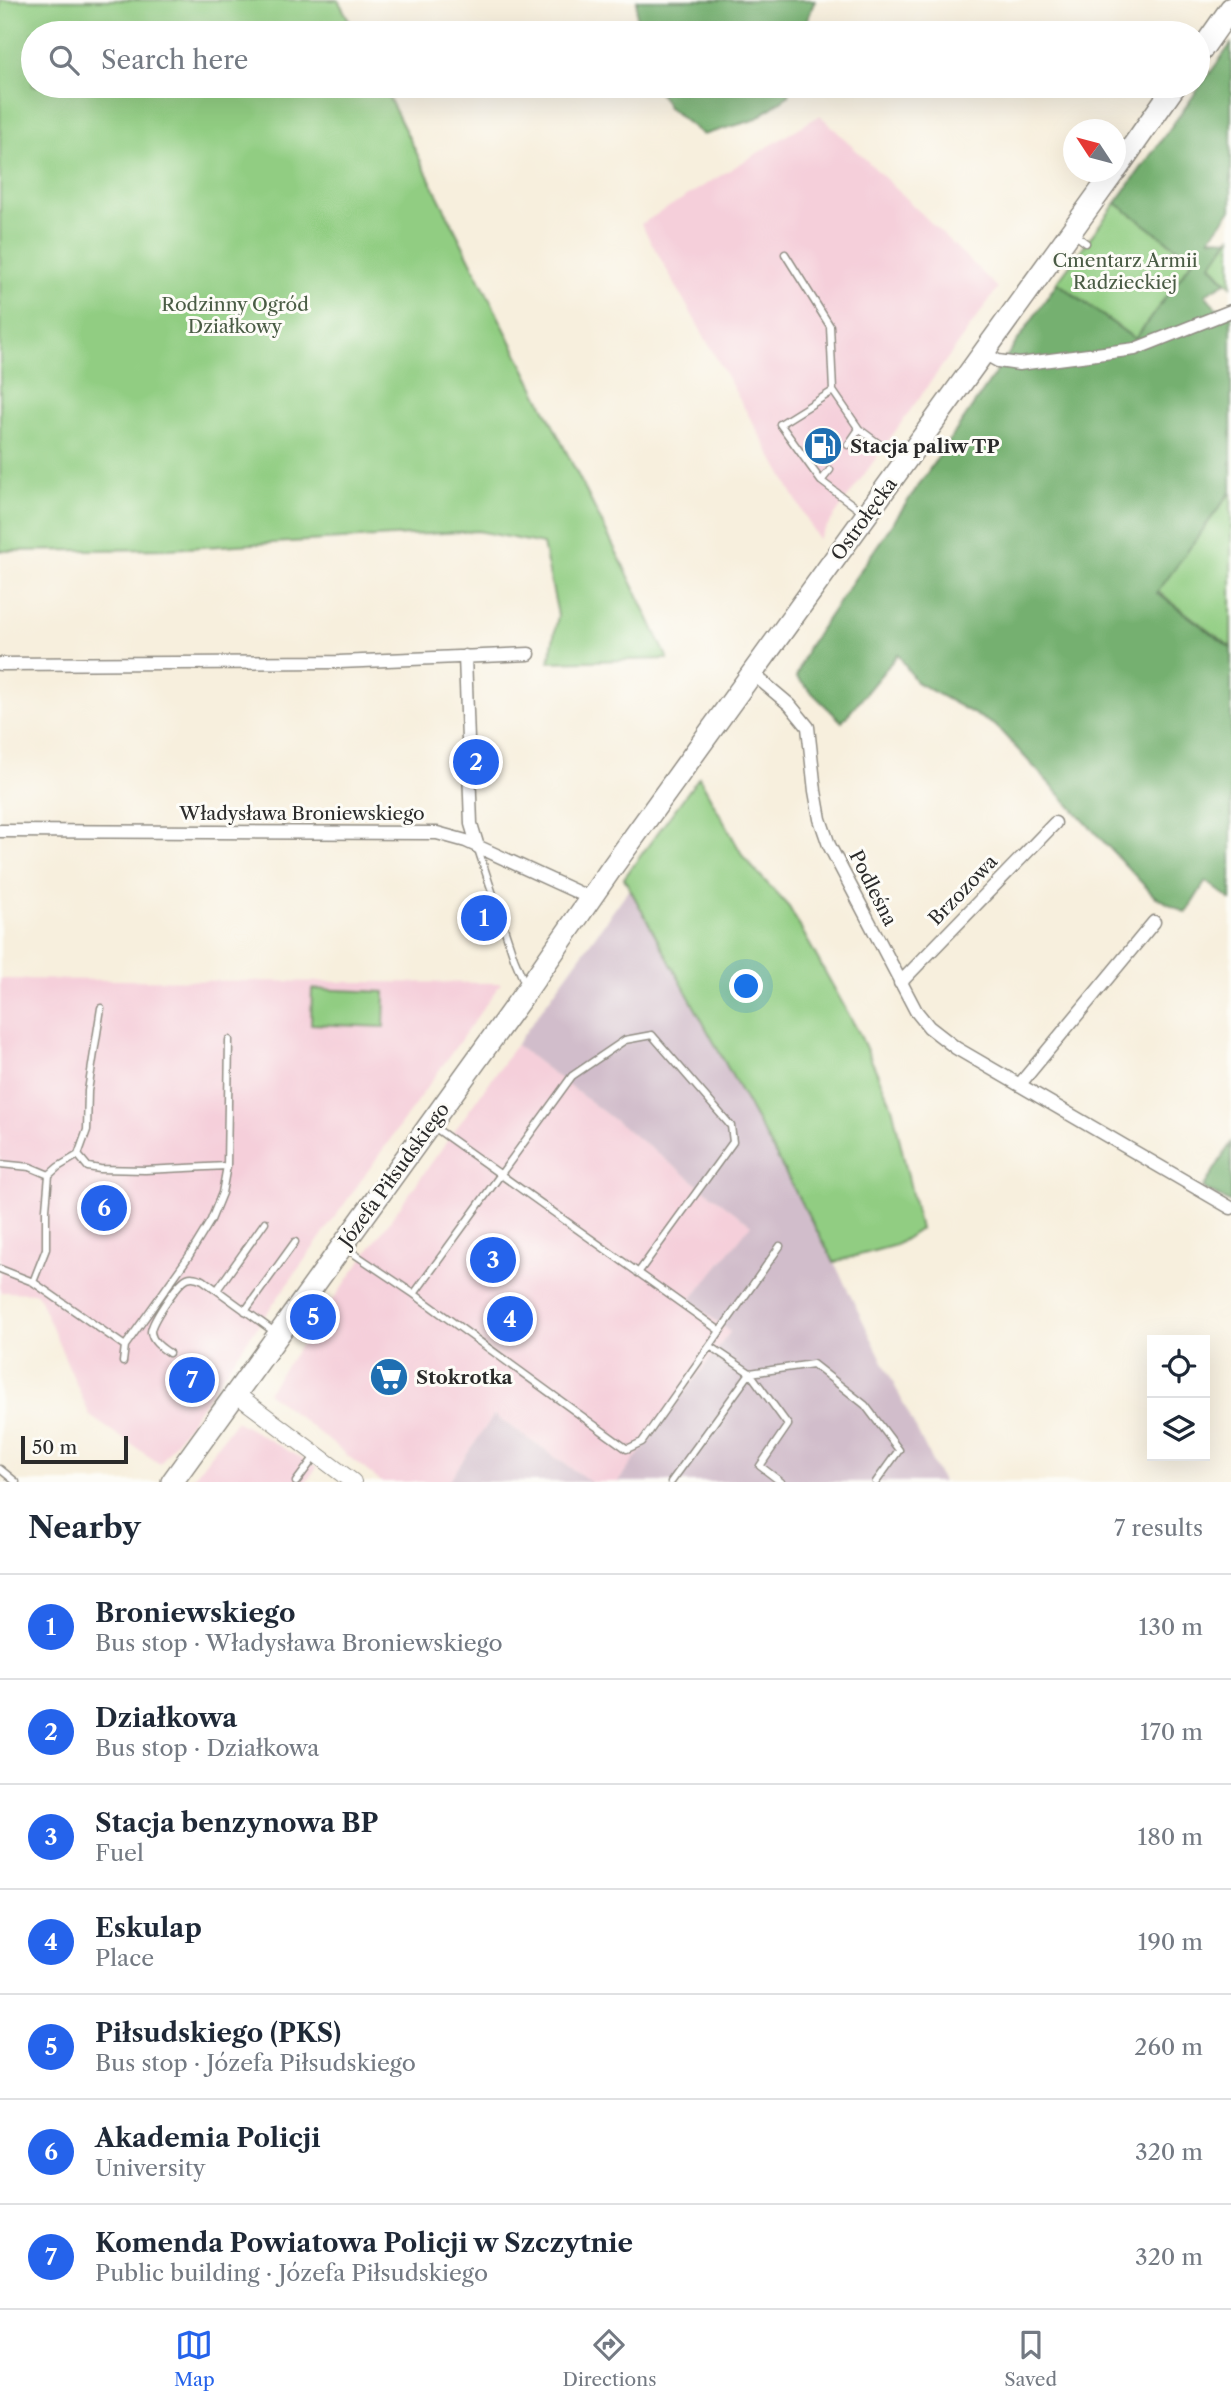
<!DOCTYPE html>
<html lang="en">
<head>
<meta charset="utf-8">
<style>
	:root { --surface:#fff; --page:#f2f2f3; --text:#1f2937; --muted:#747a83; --line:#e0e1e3; --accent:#2563eb }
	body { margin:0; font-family:"Libre Caslon Text",serif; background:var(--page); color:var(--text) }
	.controls { position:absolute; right:21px; bottom:21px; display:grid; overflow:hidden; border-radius:0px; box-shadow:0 7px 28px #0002 }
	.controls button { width:63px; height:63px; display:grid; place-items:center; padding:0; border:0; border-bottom:2px solid var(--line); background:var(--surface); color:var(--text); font:35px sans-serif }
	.compass { position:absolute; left:1063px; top:119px; width:63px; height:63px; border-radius:50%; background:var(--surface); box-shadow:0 7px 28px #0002; rotate:306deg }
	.scale { position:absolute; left:21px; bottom:18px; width:107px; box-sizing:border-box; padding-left:7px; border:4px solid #2b2b2b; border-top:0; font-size:19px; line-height:24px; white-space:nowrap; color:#2b2b2b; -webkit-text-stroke:5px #fdfcf7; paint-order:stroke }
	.you { position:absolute; left:747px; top:987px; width:24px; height:24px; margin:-18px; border:5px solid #fff; border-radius:50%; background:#1a73e8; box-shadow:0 0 0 10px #1a73e833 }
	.badge { display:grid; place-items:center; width:46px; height:46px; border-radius:50%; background:var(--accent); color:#fff; font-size:23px; font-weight:700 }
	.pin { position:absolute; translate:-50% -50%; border:4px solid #fff; box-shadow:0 2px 7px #0006 }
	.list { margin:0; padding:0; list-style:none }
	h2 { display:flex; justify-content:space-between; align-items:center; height:91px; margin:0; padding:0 28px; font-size:30px }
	h2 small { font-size:23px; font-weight:400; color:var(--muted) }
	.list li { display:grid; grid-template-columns:46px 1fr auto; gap:21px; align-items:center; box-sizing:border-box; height:105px; padding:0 28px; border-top:2px solid var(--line) }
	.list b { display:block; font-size:26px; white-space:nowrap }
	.list p { margin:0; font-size:23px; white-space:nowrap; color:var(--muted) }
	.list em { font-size:23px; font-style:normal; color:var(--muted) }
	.icon { flex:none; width:38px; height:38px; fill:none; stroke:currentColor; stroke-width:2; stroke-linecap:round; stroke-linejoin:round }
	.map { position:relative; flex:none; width:1231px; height:1482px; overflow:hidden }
	.search { position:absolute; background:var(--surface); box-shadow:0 7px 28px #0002; left:21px; right:21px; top:21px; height:77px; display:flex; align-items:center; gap:18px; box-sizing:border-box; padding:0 24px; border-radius:38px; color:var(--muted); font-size:26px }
	.sheet { height:826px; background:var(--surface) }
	nav { display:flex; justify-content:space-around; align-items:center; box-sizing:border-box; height:98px; border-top:2px solid var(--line); background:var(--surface); font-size:19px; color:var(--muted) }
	nav a { display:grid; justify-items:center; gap:4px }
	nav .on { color:var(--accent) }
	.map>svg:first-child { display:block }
	.built { fill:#f5cfda }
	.industrial { fill:#d1bdcb }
	.green { fill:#91cd82; stroke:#5e7c56; stroke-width:2 }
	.forest { fill:#74b070; stroke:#506e4e; stroke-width:2 }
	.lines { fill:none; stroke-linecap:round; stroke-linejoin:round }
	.service-casing { stroke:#918d84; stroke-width:9 }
	.minor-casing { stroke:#918d84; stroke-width:15 }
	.tertiary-casing { stroke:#918d84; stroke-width:18 }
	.primary-casing { stroke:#918d84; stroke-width:24 }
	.service { stroke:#fff; stroke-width:6 }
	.minor { stroke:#fff; stroke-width:12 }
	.tertiary { stroke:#fff; stroke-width:16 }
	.primary { stroke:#fff; stroke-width:21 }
	.labels { text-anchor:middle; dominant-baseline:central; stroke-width:6; stroke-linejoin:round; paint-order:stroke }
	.park-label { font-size:19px; fill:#4a5c45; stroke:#fdfcf7 }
	.poi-label { font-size:19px; font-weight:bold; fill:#2b2b2b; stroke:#fdfcf7; text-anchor:start }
	.street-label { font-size:19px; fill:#2b2b2b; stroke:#fdfcf7 }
</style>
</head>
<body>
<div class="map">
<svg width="1231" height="1482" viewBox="0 0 1231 1482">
	<rect width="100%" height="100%" fill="#fdfcf7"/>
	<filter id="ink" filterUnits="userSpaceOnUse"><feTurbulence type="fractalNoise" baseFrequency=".0143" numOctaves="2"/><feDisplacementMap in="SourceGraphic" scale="14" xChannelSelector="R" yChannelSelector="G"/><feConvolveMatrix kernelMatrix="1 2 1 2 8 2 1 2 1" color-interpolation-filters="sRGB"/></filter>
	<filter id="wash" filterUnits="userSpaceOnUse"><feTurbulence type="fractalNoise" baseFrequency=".00686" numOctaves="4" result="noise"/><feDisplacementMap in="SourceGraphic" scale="28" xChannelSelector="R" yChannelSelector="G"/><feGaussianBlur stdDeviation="1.57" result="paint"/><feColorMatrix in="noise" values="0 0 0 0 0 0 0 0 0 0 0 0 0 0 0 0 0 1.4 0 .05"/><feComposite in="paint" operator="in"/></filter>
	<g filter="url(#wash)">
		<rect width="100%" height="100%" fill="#f7efdd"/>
		<path class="built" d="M820,115L998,288L818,539L641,224Z
			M0,979L501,983L160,1464L90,1416L37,1293L0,1292Z
			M516,1045L751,1225L690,1301L730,1332L618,1482H591L494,1415L448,1482H381L267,1392Z
			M236,1421L317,1467L306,1482H190Z"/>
		<path class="industrial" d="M629,889L834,1262L942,1482H618L730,1332L690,1301L751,1225L516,1045Z
			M494,1415L591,1482H448Z"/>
		<path class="green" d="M0,0H338L356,33H33V86H383L632,583L668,659L549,662L558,615L543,544L478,531L169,549L0,551Z
			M1116,203L1193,260L1135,339L1057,282Z
			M1231,237V286L1211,265Z
			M1231,492V647L1157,591Z
			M699,777L744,858L789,907L859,1033L892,1106L920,1229L896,1245L834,1262L624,878Z
			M312,989L385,992L384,1027L311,1024Z"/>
		<path class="forest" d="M637,0H815L802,33H636Z
			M1231,44V210L1210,238L1229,239L1211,265L1226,282L1205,294L1216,308L1231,309V491L1157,593L1231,648V900L1206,881L1186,913L1154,896L996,726L916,682L898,654L842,722L796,677L808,647L1057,283L1135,339L1193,260L1116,203Z
			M655,86H790L788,96L754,120L703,135L668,107Z
			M1231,1143V1203L1203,1188Z"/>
	</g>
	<g filter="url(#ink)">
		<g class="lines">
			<g class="service-casing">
				<path id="service" d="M1074,234L1086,243
					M785,254L830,326L833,391L859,429L902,461
					M848,445L859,429
					M830,470L821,481L865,514
					M821,481L780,424L833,391
					M478,849L514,958L525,984
					M434,1127L720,1331
					M78,1155L88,1167L100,1169L145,1170L227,1166
					M0,1164L30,1167L49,1175
					M344,1247L414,1294L627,1449L642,1442L780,1246
					M0,1269L33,1282L125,1346L123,1362
					M33,1282L46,1249V1209L49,1175L58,1167L78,1155L87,1130L88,1091L101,1008
					M217,1290L265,1222
					M414,1294L572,1076L625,1040L652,1035L731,1126L733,1142L638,1273
					M245,1311L295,1242
					M125,1346L189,1256L211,1220L222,1193L227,1166L229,1040
					M169,1353C162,1348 152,1342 151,1332C151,1322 175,1288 183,1281C189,1275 196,1277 203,1280L276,1333
					M0,1469L16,1482
					M296,1482L316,1455
					M671,1482L750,1373L710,1346
					M781,1482L760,1466L788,1425L750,1373L813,1364L865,1405L899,1450L876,1482"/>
			</g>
			<g class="minor-casing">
				<path id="minor" d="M982,352L998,361L1019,364L1135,349L1231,311
					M465,656L471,824L478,847
					M0,664L339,662L529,654
					M752,673L790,705L808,727L815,791L820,819L829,845L916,1011L929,1027L956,1048L1231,1208
					M0,831L437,833L466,841L590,898
					M900,983L1055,823
					M1020,1084L1154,922"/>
			</g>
			<g class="tertiary-casing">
				<path id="tertiary" d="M236,1394L353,1482"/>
			</g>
			<g class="primary-casing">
				<path id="primary" d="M1198,55L1231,8
					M1116,170L1175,86
					M172,1482L527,990L613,866L1114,172"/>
			</g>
			<use href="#service" class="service"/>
			<use href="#minor" class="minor"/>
			<use href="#tertiary" class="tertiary"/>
			<use href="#primary" class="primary"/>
		</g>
	</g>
	<defs>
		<g id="fuel-disc" transform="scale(2.0125)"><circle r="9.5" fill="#1f6fb2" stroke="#fdfcf7"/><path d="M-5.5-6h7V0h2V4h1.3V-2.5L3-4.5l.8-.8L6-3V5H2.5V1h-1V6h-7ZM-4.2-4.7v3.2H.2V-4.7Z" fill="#fff"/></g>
		<g id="supermarket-disc" transform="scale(2.0125)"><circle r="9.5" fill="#1f6fb2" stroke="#fdfcf7"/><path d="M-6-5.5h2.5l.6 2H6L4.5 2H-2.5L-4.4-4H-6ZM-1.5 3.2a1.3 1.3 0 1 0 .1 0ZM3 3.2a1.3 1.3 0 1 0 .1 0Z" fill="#fff"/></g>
	</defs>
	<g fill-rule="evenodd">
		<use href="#fuel-disc" x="823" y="446"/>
		<use href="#supermarket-disc" x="389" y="1377"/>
	</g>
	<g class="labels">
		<g class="park-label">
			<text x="1125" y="260">Cmentarz Armii<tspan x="1125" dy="22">Radzieckiej</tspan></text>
			<text x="235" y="304">Rodzinny Ogród<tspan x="235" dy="22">Działkowy</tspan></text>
		</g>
		<g class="poi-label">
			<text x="850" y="446">Stacja paliw TP</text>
			<text x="416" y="1377">Stokrotka</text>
		</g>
		<g class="street-label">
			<text transform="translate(864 519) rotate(-54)">Ostrołęcka</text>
			<text x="302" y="813">Władysława Broniewskiego</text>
			<text transform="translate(873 888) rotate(63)">Podleśna</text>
			<text transform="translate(963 890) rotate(-46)">Brzozowa</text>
			<text transform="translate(394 1175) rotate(-54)">Józefa Piłsudskiego</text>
		</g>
	</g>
</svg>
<div class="controls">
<button><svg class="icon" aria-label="locate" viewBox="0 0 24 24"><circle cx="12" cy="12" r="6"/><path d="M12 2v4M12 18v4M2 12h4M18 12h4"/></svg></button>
<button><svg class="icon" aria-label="layers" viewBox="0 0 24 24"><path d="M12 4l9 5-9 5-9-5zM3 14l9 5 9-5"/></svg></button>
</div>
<svg class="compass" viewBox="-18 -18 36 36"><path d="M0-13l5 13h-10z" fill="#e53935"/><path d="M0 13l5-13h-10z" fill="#747a83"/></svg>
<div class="scale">50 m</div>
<div class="you"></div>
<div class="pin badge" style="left:484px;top:918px">1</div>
<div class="pin badge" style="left:476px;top:762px">2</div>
<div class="pin badge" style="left:493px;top:1260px">3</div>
<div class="pin badge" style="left:510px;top:1319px">4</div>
<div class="pin badge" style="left:313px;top:1317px">5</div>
<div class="pin badge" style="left:104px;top:1208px">6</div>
<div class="pin badge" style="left:192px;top:1380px">7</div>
<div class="search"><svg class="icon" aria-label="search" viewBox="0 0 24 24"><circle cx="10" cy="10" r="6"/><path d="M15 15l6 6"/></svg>Search here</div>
</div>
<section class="sheet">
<h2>Nearby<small>7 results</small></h2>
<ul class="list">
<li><span class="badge">1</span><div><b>Broniewskiego</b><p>Bus stop · Władysława Broniewskiego</p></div><em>130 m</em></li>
<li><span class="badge">2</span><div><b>Działkowa</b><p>Bus stop · Działkowa</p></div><em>170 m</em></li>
<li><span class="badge">3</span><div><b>Stacja benzynowa BP</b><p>Fuel</p></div><em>180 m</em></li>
<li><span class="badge">4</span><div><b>Eskulap</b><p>Place</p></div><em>190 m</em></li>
<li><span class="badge">5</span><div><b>Piłsudskiego (PKS)</b><p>Bus stop · Józefa Piłsudskiego</p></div><em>260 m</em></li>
<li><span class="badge">6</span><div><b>Akademia Policji</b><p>University</p></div><em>320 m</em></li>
<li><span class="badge">7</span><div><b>Komenda Powiatowa Policji w Szczytnie</b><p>Public building · Józefa Piłsudskiego</p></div><em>320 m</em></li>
</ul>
</section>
<nav>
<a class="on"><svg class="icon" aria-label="map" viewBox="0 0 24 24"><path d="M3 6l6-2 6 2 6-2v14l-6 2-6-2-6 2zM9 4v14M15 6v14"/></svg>Map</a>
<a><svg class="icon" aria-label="directions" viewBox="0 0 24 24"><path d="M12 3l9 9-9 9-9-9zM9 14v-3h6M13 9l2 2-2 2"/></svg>Directions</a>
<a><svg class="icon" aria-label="saved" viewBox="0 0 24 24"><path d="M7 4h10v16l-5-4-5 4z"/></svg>Saved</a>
</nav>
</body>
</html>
